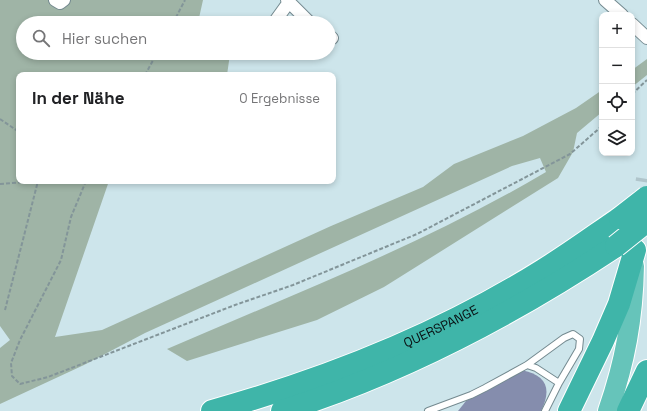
<!DOCTYPE html>
<html lang="de">
<head>
<meta charset="utf-8">
<style>
	:root { --surface:#fff; --page:#f6f6f6; --text:#202124; --muted:#757577; --line:#e0e0e0 }
	body { margin:0; font-family:"Space Grotesk",sans-serif; background:var(--page); color:var(--text) }
	.controls { position:absolute; right:12px; top:12px; display:grid; overflow:hidden; border-radius:8px; box-shadow:0 2px 6px #0003 }
	.controls button { width:36px; height:36px; display:grid; place-items:center; padding:0; border:0; border-bottom:1px solid var(--line); background:var(--surface); color:var(--text); font:20px sans-serif }
	.list { margin:0; padding:0; list-style:none }
	h2 { display:flex; justify-content:space-between; align-items:center; height:52px; margin:0; padding:0 16px; font-size:17px }
	h2 small { font-size:13px; font-weight:400; color:var(--muted) }
	.icon { flex:none; width:22px; height:22px; fill:none; stroke:currentColor; stroke-width:2; stroke-linecap:round; stroke-linejoin:round }
	.map { position:relative; flex:none; width:647px; height:411px; overflow:hidden }
	.search { position:absolute; background:var(--surface); box-shadow:0 2px 6px #0003; left:16px; top:16px; width:320px; height:44px; display:flex; align-items:center; gap:10px; box-sizing:border-box; padding:0 14px; border-radius:22px; color:var(--muted); font-size:15px }
	.panel { position:absolute; background:var(--surface); box-shadow:0 2px 6px #0003; left:16px; top:72px; width:320px; height:112px; border-radius:8px }
	.map>svg:first-child { display:block }
	.green { fill:#9fb4a6 }
	.water { fill:#858dad }
	.lines { fill:none; stroke-linecap:round; stroke-linejoin:round }
	.motorway-tunnel { stroke:#b0c5cb; stroke-width:22; stroke-dasharray:22 11; stroke-linecap:butt }
	.service-casing { stroke:#748a90; stroke-width:8 }
	.minor-casing { stroke:#748a90; stroke-width:14 }
	.trunk-casing { stroke:#fff; stroke-width:22 }
	.motorway-casing { stroke:#fff; stroke-width:24 }
	.path { stroke:#839599; stroke-width:2; stroke-dasharray:4 2; stroke-linecap:butt }
	.service { stroke:#fff; stroke-width:6 }
	.minor { stroke:#fff; stroke-width:12 }
	.trunk { stroke:#66c4ba; stroke-width:20 }
	.motorway { stroke:#3fb5a9; stroke-width:22 }
	.motorway-bridge-casing { stroke:#fff; stroke-width:24; stroke-linecap:butt }
	.motorway-bridge { stroke:#3fb5a9; stroke-width:22 }
	.labels { text-anchor:middle; dominant-baseline:central; stroke-width:3; stroke-linejoin:round; paint-order:stroke }
	.street-label { font-size:13px; fill:#091113; stroke:#daf2f9 }
</style>
</head>
<body>
<div class="map">
<svg width="647" height="411" viewBox="0 0 647 411">
	<rect width="100%" height="100%" fill="#cde5eb"/>
	<path class="green" d="M0,0H203L199,18L200,23H23V53H227L230,54L227,75H19V181H109L55,337L102,330L331,226L423,187L454,164L523,136L576,108L602,90V112L577,133L573,152L558,178L384,287L317,320L187,361L167,349C294,294 426,243 546,172L540,158L512,166L145,333L84,365L0,404V348L10,340L0,326Z
		M647,59V75L632,87V70Z"/>
	<path class="water" d="M521,370C547,375 552,389 541,411H458L466,401Z"/>
	<g class="lines">
		<path class="motorway-tunnel" d="M641,215L647,179"/>
		<g class="service-casing">
			<path id="service" d="M527,365L536,368L559,383L545,411
				M428,411L471,395L485,388L527,365L564,338L573,334L580,339L579,349L559,383"/>
		</g>
		<g class="minor-casing">
			<path id="minor" d="M55,0L60,3L64,0
				M287,0L310,23
				M605,0L622,15
				M276,20L289,2
				M632,24L647,38
				M329,36L332,38"/>
		</g>
		<g class="trunk-casing">
			<path id="trunk" d="M608,411C625,362 633,319 634,266"/>
		</g>
		<g class="motorway-casing">
			<g id="motorway">
				<path id="s1" d="M212,411C327,379 441,334 543,270C569,254 595,235 620,218"/>
				<path d="M282,411C402,373 512,315 616,246"/>
				<path d="M569,411L603,341L619,304L635,250"/>
				<path d="M628,411L647,371"/>
			</g>
		</g>
		<path class="path" d="M173,23L185,0
			M145,75L157,53
			M632,94L647,80
			M0,119L19,132
			M86,181L71,217L61,260L20,340L11,363L12,376L20,384L48,377L235,305L293,285L417,234L570,154L602,126
			M0,184L37,181
			M5,310L38,181"/>
		<use href="#service" class="service"/>
		<use href="#minor" class="minor"/>
		<use href="#trunk" class="trunk"/>
		<use href="#motorway" class="motorway"/>
		<g class="motorway-bridge-casing">
			<path id="motorway-bridge" d="M620,218L647,197
				M616,246L647,221"/>
		</g>
		<use href="#motorway-bridge" class="motorway-bridge"/>
	</g>
	<g class="labels">
		<g class="street-label">
			<text stroke="none"><textPath href="#s1" startOffset="244">QUERSPANGE</textPath></text>
		</g>
	</g>
</svg>
<div class="controls">
<button>+</button>
<button>−</button>
<button><svg class="icon" aria-label="locate" viewBox="0 0 24 24"><circle cx="12" cy="12" r="6"/><path d="M12 2v4M12 18v4M2 12h4M18 12h4"/></svg></button>
<button><svg class="icon" aria-label="layers" viewBox="0 0 24 24"><path d="M12 4l9 5-9 5-9-5zM3 14l9 5 9-5"/></svg></button>
</div>
<div class="search"><svg class="icon" aria-label="search" viewBox="0 0 24 24"><circle cx="10" cy="10" r="6"/><path d="M15 15l6 6"/></svg>Hier suchen</div>
<section class="panel">
<h2>In der Nähe<small>0 Ergebnisse</small></h2>
<ul class="list">
</ul>
</section>
</div>
</body>
</html>
